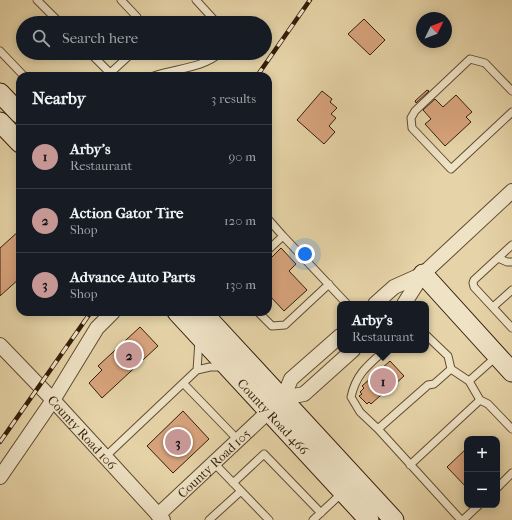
<!DOCTYPE html>
<html lang="en">
<head>
<meta charset="utf-8">
<style>
	:root { --surface:#171b24; --page:#20242c; --text:#f1f3f6; --muted:#9ea1a6; --line:#363941; --accent:#c59692 }
	body { margin:0; font-family:"IM FELL French Canon",serif; background:var(--page); color:var(--text) }
	.controls { position:absolute; right:12px; bottom:12px; display:grid; overflow:hidden; border-radius:8px; box-shadow:0 2px 10px #0003 }
	.controls button { width:36px; height:36px; display:grid; place-items:center; padding:0; border:0; border-bottom:1px solid var(--line); background:var(--surface); color:var(--text); font:20px sans-serif }
	.compass { position:absolute; left:416px; top:12px; width:36px; height:36px; border-radius:50%; background:var(--surface); box-shadow:0 2px 10px #0003; rotate:47deg }
	.you { position:absolute; left:305px; top:254px; width:14px; height:14px; margin:-10px; border:3px solid #fff; border-radius:50%; background:#1a73e8; box-shadow:0 0 0 6px #1a73e833 }
	.badge { display:grid; place-items:center; width:26px; height:26px; border-radius:50%; background:var(--accent); color:#111; font-size:13px; font-weight:700 }
	.pin { position:absolute; translate:-50% -50%; border:2px solid #fff; box-shadow:0 1px 4px #0006 }
	.popup { position:absolute; left:337px; top:301px; width:92px; height:52px; box-sizing:border-box; display:grid; place-content:center; border-radius:8px; background:var(--surface); filter:drop-shadow(0 1px 3px #0005); font-size:13px; white-space:nowrap; color:var(--muted) }
	.popup b { font-size:15px; color:var(--text) }
	.popup::after { content:''; position:absolute; left:50%; top:100%; margin-left:-8px; border:8px solid transparent; border-top-color:var(--surface) }
	.list { margin:0; padding:0; list-style:none }
	h2 { display:flex; justify-content:space-between; align-items:center; height:52px; margin:0; padding:0 16px; font-size:17px }
	h2 small { font-size:13px; font-weight:400; color:var(--muted) }
	.list li { display:grid; grid-template-columns:26px 1fr auto; gap:12px; align-items:center; box-sizing:border-box; height:64px; padding:0 16px; border-top:1px solid var(--line) }
	.list b { display:block; font-size:15px; white-space:nowrap }
	.list p { margin:0; font-size:13px; white-space:nowrap; color:var(--muted) }
	.list em { font-size:13px; font-style:normal; color:var(--muted) }
	.icon { flex:none; width:22px; height:22px; fill:none; stroke:currentColor; stroke-width:2; stroke-linecap:round; stroke-linejoin:round }
	.map { position:relative; flex:none; width:512px; height:520px; overflow:hidden }
	.search { position:absolute; background:var(--surface); box-shadow:0 2px 10px #0003; left:16px; top:16px; width:256px; height:44px; display:flex; align-items:center; gap:10px; box-sizing:border-box; padding:0 14px; border-radius:22px; color:var(--muted); font-size:15px }
	.panel { position:absolute; background:var(--surface); box-shadow:0 2px 10px #0003; left:16px; top:72px; width:256px; height:244px; border-radius:12px }
	.map>svg:first-child { display:block }
	.building { fill:#d8a47d; stroke:#341d0a }
	.lines { fill:none; stroke-linecap:round; stroke-linejoin:round }
	.lane-casing { stroke:#604b32; stroke-width:9 }
	.street-casing { stroke:#604b32; stroke-width:16 }
	.secondary-casing { stroke:#341d0a; stroke-width:21 }
	.lane { stroke:#efe3c6; stroke-width:7 }
	.street { stroke:#efe3c6; stroke-width:14 }
	.secondary { stroke:#efe3c6; stroke-width:19 }
	.rail-casing { stroke:#341d0a; stroke-width:4.5 }
	.rail { stroke:#efe3c6; stroke-width:3; stroke-dasharray:9; stroke-linecap:butt }
	.labels { text-anchor:middle; dominant-baseline:central; stroke-width:4; stroke-linejoin:round; paint-order:stroke }
	.street-label { font-size:13px; fill:#341d0a; stroke:#efe3c6 }
</style>
</head>
<body>
<div class="map">
<svg width="512" height="520" viewBox="0 0 512 520">
	<rect width="100%" height="100%" fill="#e6d4a8"/>
	<filter id="stains"><feTurbulence type="fractalNoise" baseFrequency=".005" numOctaves="4"/><feColorMatrix values="0 0 0 0 .2 0 0 0 0 .09 0 0 0 0 .02 0 0 0 .5 -.17"/></filter>
	<radialGradient id="worn" r=".72"><stop offset=".6" stop-color="#630" stop-opacity="0"/><stop offset="1" stop-color="#630" stop-opacity=".3"/></radialGradient>
	<path class="building" d="M364,19L385,40L370,55L348,34Z
		M427,90L429,91L416,103L415,101Z
		M322,91L332,99L330,102L337,108L331,114L336,118L329,126L335,132L324,144L297,120Z
		M456,95L472,112L466,117L471,122L445,146L425,124L431,119L423,110L435,99L443,107Z
		M20,230V278L0,296V248Z
		M281,248L296,264L289,271L307,290L284,311L268,294V261Z
		M140,327L158,346L102,398L89,383L102,370L98,366Z
		M390,361L404,376L382,396L381,395L371,404L369,402L367,404L359,396L362,394L360,392L364,388L362,386Z
		M183,411L209,439L173,473L147,446Z
		M467,448V488L447,467Z"/>
	<g class="lines">
		<g class="lane-casing">
			<path id="lane" d="M37,0L60,23
				M121,0L137,17L139,23
				M196,0L217,23
				M0,51L24,76
				M90,53L110,73
				M107,76L132,53
				M154,76C176,68 201,69 220,53
				M512,91L485,63L470,59L415,111L411,118L412,128L451,169L512,112
				M268,219L283,236
				M512,245L474,280L473,283L474,287L512,328
				M268,250L283,236L347,304
				M498,258L507,262H512
				M493,307L512,290
				M258,312L272,326L285,325L329,284
				M426,335L448,356L451,369
				M199,341L197,370L210,367H223
				M469,381L497,356
				M184,384L238,440
				M378,429L360,412L351,397C356,374 368,365 385,350
				M105,457L197,370
				M214,463L269,520
				M410,465L480,400
				M233,483L264,454L321,513
				M497,488L512,473
				M209,520L241,491
				M313,520L342,493
				M461,520L378,429L428,385L434,384L451,369L469,381L480,400L488,404L512,429
				M463,520L479,505"/>
		</g>
		<g class="street-casing">
			<g id="street">
				<path d="M375,304L394,287L423,274"/>
				<path d="M404,304L423,274L512,191"/>
				<path id="s1" d="M0,345L53,400L163,520"/>
				<path d="M283,398L304,394L353,350"/>
				<path d="M0,477L53,400L97,328L113,312"/>
				<path id="s2" d="M158,515L283,398L291,379L340,336"/>
			</g>
		</g>
		<g class="secondary-casing">
			<g id="secondary">
				<path d="M0,93L20,114"/>
				<path d="M0,122L20,143"/>
				<path d="M423,274L512,372"/>
				<path id="s3" d="M177,312L369,520"/>
				<path d="M202,312L394,520"/>
			</g>
		</g>
		<use href="#lane" class="lane"/>
		<use href="#street" class="street"/>
		<use href="#secondary" class="secondary"/>
		<g class="rail-casing">
			<path id="rail" d="M257,76L310,0
				M0,442L91,312"/>
		</g>
		<use href="#rail" class="rail"/>
	</g>
	<g class="labels">
		<g class="street-label">
			<text stroke="none"><textPath href="#s3" startOffset="142">County Road 466</textPath></text>
			<text stroke="none"><textPath href="#s1" startOffset="120">County Road 106</textPath></text>
			<text stroke="none"><textPath href="#s2" startOffset="76">County Road 105</textPath></text>
		</g>
	</g>
	<rect width="100%" height="100%" filter="url(#stains)"/>
	<rect width="100%" height="100%" fill="url(#worn)"/>
</svg>
<div class="controls">
<button>+</button>
<button>−</button>
</div>
<svg class="compass" viewBox="-18 -18 36 36"><path d="M0-13l5 13h-10z" fill="#e53935"/><path d="M0 13l5-13h-10z" fill="#9ea1a6"/></svg>
<div class="you"></div>
<div class="pin badge" style="left:383px;top:381px">1</div>
<div class="popup"><b>Arby's</b>Restaurant</div>
<div class="pin badge" style="left:129px;top:355px">2</div>
<div class="pin badge" style="left:178px;top:442px">3</div>
<div class="search"><svg class="icon" aria-label="search" viewBox="0 0 24 24"><circle cx="10" cy="10" r="6"/><path d="M15 15l6 6"/></svg>Search here</div>
<section class="panel">
<h2>Nearby<small>3 results</small></h2>
<ul class="list">
<li><span class="badge">1</span><div><b>Arby's</b><p>Restaurant</p></div><em>90 m</em></li>
<li><span class="badge">2</span><div><b>Action Gator Tire</b><p>Shop</p></div><em>120 m</em></li>
<li><span class="badge">3</span><div><b>Advance Auto Parts</b><p>Shop</p></div><em>130 m</em></li>
</ul>
</section>
</div>
</body>
</html>
